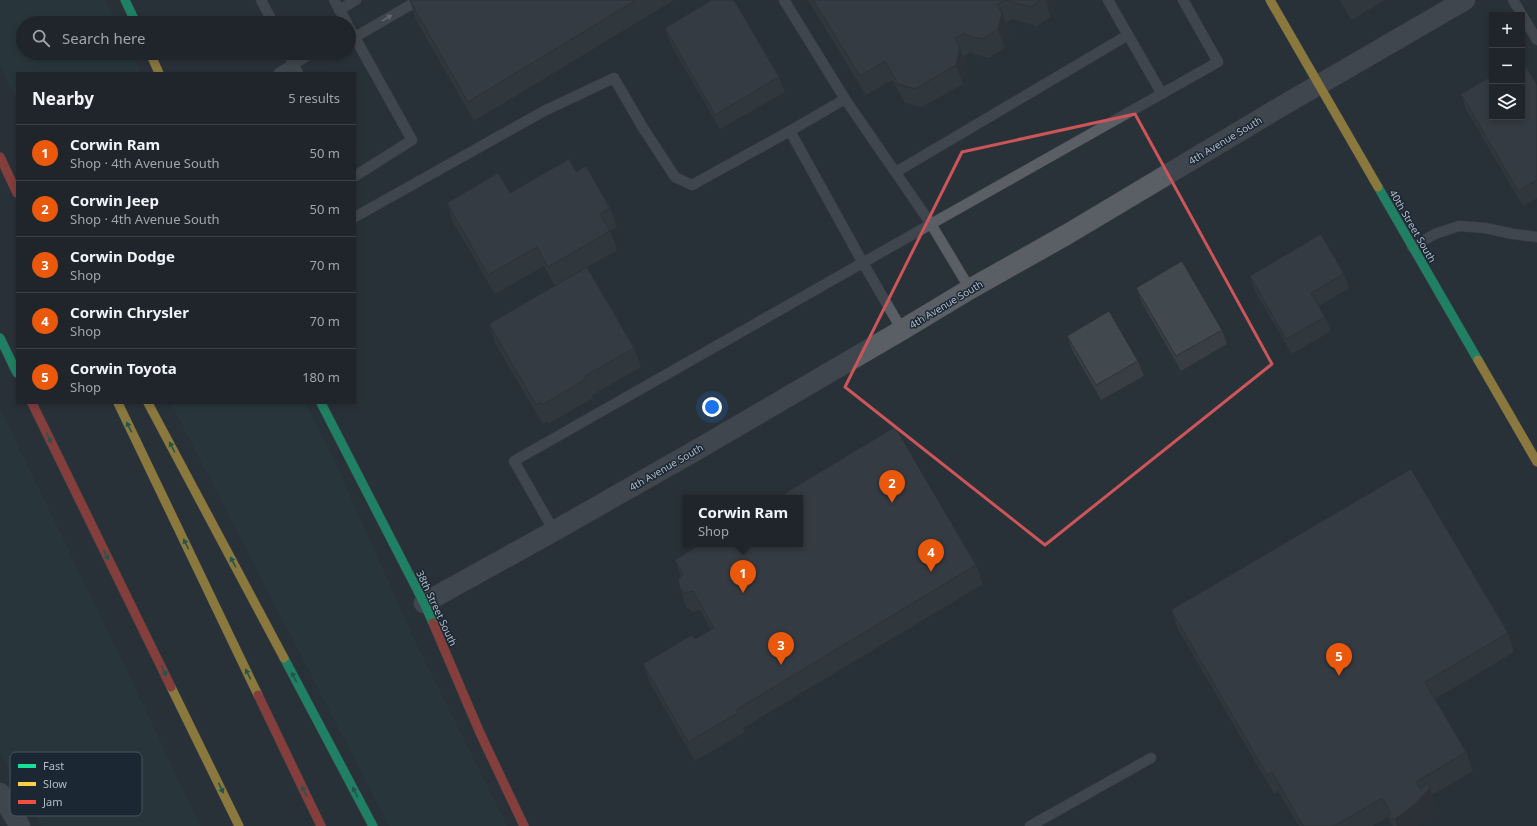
<!DOCTYPE html>
<html lang="en">
<head>
<meta charset="utf-8">
<style>
	:root { --surface:#1f252b; --page:#272d33; --text:#f1f3f6; --muted:#a1a5a9; --line:#3c4247; --accent:#ea580c }
	body { margin:0; font-family:"Noto Sans",sans-serif; background:var(--page); color:var(--text) }
	.controls { position:absolute; right:12px; top:12px; display:grid; overflow:hidden; border-radius:0px; box-shadow:0 2px 6px #0003 }
	.controls button { width:36px; height:36px; display:grid; place-items:center; padding:0; border:0; border-bottom:1px solid var(--line); background:var(--surface); color:var(--text); font:20px sans-serif }
	.you { position:absolute; left:712px; top:407px; width:14px; height:14px; margin:-10px; border:3px solid #fff; border-radius:50%; background:#1a73e8; box-shadow:0 0 0 6px #1a73e833 }
	.badge { display:grid; place-items:center; width:26px; height:26px; border-radius:50%; background:var(--accent); color:#fff; font-size:13px; font-weight:700 }
	.pin { position:absolute; translate:-50% -33px; filter:drop-shadow(0 1px 2px #0008) }
	.pin::after { content:''; position:absolute; top:21px; width:14px; height:12px; background:inherit; clip-path:polygon(0 0,100% 0,50% 100%) }
	.popup { position:absolute; left:683px; top:495px; width:120px; height:52px; box-sizing:border-box; display:grid; place-content:center; border-radius:0px; background:var(--surface); filter:drop-shadow(0 1px 3px #0005); font-size:13px; white-space:nowrap; color:var(--muted) }
	.popup b { font-size:15px; color:var(--text) }
	.popup::after { content:''; position:absolute; left:50%; top:100%; margin-left:-8px; border:8px solid transparent; border-top-color:var(--surface) }
	.list { margin:0; padding:0; list-style:none }
	h2 { display:flex; justify-content:space-between; align-items:center; height:52px; margin:0; padding:0 16px; font-size:17px }
	h2 small { font-size:13px; font-weight:400; color:var(--muted) }
	.list li { display:grid; grid-template-columns:26px 1fr auto; gap:12px; align-items:center; box-sizing:border-box; height:56px; padding:0 16px; border-top:1px solid var(--line) }
	.list b { display:block; font-size:15px; white-space:nowrap }
	.list p { margin:0; font-size:13px; white-space:nowrap; color:var(--muted) }
	.list em { font-size:13px; font-style:normal; color:var(--muted) }
	.icon { flex:none; width:22px; height:22px; fill:none; stroke:currentColor; stroke-width:2; stroke-linecap:round; stroke-linejoin:round }
	.map { position:relative; flex:none; width:1537px; height:826px; overflow:hidden }
	.search { position:absolute; background:var(--surface); box-shadow:0 2px 6px #0003; left:16px; top:16px; width:340px; height:44px; display:flex; align-items:center; gap:10px; box-sizing:border-box; padding:0 14px; border-radius:22px; color:var(--muted); font-size:15px }
	.panel { position:absolute; background:var(--surface); box-shadow:0 2px 6px #0003; left:16px; top:72px; width:340px; height:332px; border-radius:0px }
	.map>svg:first-child { display:block }
	.green { fill:#263c3f }
	.lines { fill:none; stroke-linecap:round; stroke-linejoin:round }
	.lane-casing { stroke:#484d53; stroke-width:11 }
	.street-casing { stroke:#484d53; stroke-width:21 }
	.fast-casing { stroke:#484d53; stroke-width:10 }
	.slow-casing { stroke:#484d53; stroke-width:10 }
	.jam-casing { stroke:#484d53; stroke-width:10 }
	.lane { stroke:#5a5f66; stroke-width:10 }
	.street { stroke:#5a5f66; stroke-width:20 }
	.fast { stroke:#16e098; stroke-width:9 }
	.slow { stroke:#ffcf43; stroke-width:9 }
	.jam { stroke:#f24e42; stroke-width:9 }
	.wall { fill:#383e43 }
	.shaded-wall { fill:#2e3237 }
	.building { fill:#41484e; stroke:#2e3237 }
	.oneway { fill:#9da6b1 }
	.oneway2 { fill:#198466 }
	.marked { fill:none; stroke:#cc5559; stroke-width:3; stroke-linejoin:round }
	.labels { text-anchor:middle; dominant-baseline:central; stroke-width:3; stroke-linejoin:round; paint-order:stroke }
	.street-label { font-size:10px; fill:#b3bdca; stroke:#1c2734 }
	.key { fill:#1c2734; stroke:#495461; stroke-width:1 }
	.key-label { font-size:11px; fill:#b3bdca }
</style>
</head>
<body>
<div class="map">
<svg width="1537" height="826" viewBox="0 0 1537 826">
	<rect width="100%" height="100%" fill="#293139"/>
	<path class="green" d="M0,0H105L117,23H23V53H131L141,73H17V99L0,66Z
		M171,403H305L336,465L419,650L507,826H389Z
		M0,409L120,656L200,826H42L0,754Z"/>
	<g class="lines">
		<g class="lane-casing">
			<path id="lane" d="M261,0L273,23
				M334,0L347,23
				M784,0L845,99L931,224L1218,62L1183,0
				M1108,0L1128,35
				M1513,0L1522,15
				M339,10L356,0
				M1522,15L1537,40
				M349,27L412,140L355,176
				M355,37L419,0
				M288,53L298,73
				M279,73L312,53
				M790,131L845,99
				M896,172L1128,35L1162,94
				M355,217L544,111L614,78L643,128L675,177L692,185L790,131L863,263L902,330
				M1412,247L1435,234L1459,226L1485,228L1513,234L1537,237
				M554,531L514,461L931,224L970,289
				M1030,826L1151,758"/>
		</g>
		<g class="street-casing">
			<path id="street" d="M424,603L554,531L693,452L902,330L970,289L1066,235L1282,106L1465,0
				M0,793L20,826"/>
		</g>
		<g class="fast-casing">
			<path id="fast" d="M125,0L136,23
				M1378,187L1478,360
				M0,338L17,373
				M321,403L424,603L433,623
				M284,658L373,826"/>
		</g>
		<g class="slow-casing">
			<path id="slow" d="M1270,0L1378,187
				M150,53L159,73
				M1478,360L1537,462
				M118,403L258,695
				M148,403L284,658
				M171,687L239,826"/>
		</g>
		<g class="jam-casing">
			<path id="jam" d="M0,157L17,193
				M32,403L171,687
				M433,623L480,733L524,826
				M258,695L321,826"/>
		</g>
		<use href="#lane" class="lane"/>
		<use href="#street" class="street"/>
		<use href="#fast" class="fast"/>
		<use href="#slow" class="slow"/>
		<use href="#jam" class="jam"/>
	</g>
	<path class="wall" d="M411,0H674L474,121L416,20L410,1Z
		M808,0H1056L1051,17L1037,26L1012,19L1006,23L1009,32L1005,48L989,58L973,54L972,52L964,56L967,67L963,84L922,107L905,103L892,80L866,95Z
		M1340,0H1385L1351,20Z
		M665,28L779,77L785,92L720,129L670,43Z
		M1537,85V198L1523,206L1466,109L1461,94Z
		M576,172L610,208L617,227L610,231L617,250L555,286L544,266L495,294L453,222L447,203L510,193Z
		M1344,274L1349,288L1319,306L1325,317L1331,331L1292,354L1255,291L1250,276Z
		M1136,288L1222,330L1227,344L1181,371L1142,303Z
		M489,324L634,348L641,367L592,395L593,398L548,424L547,421L543,424L495,343Z
		M1067,336L1138,361L1144,376L1101,400L1072,350Z
		M675,560L976,565L983,584L743,728L745,732L695,761L650,683L643,664L695,639L711,630L700,610L692,612L686,607L680,588L681,577Z
		M1171,610L1508,633L1514,652L1435,699L1466,752L1473,771L1432,795L1437,807L1422,823L1418,826H1392L1388,817L1373,826H1299L1278,791L1274,794L1178,629Z"/>
	<path class="shaded-wall" d="M1045,0H1056L1051,17Z
		M1002,13L1009,32L1005,48L998,29Z
		M960,48L967,67L963,84L956,65Z
		M1430,788L1437,807L1422,823L1418,826H1397L1395,819Z"/>
	<path class="building" d="M411,0H636L468,102L410,1Z
		M712,0H734L779,77L715,115L665,28Z
		M813,0H1041L1031,7L1005,0L997,5L1002,13L998,29L982,39L966,35L965,33L955,38L960,48L956,65L915,89L898,84L885,61L860,76Z
		M1522,59L1537,85V180L1518,191L1461,94L1492,76V117H1522Z
		M569,159L576,172L586,166L610,208L600,214L610,231L548,267L537,247L488,275L447,203L498,173L510,193Z
		M1321,234L1344,274L1311,293L1325,317L1286,339L1250,276Z
		M1182,261L1222,330L1176,356L1136,288Z
		M587,267L634,348L585,376L586,379L542,405L540,402L536,405L489,324Z
		M1109,311L1138,361L1096,385L1067,336Z
		M895,427L976,565L736,710L738,713L688,742L643,664L692,635L695,639L714,628L693,591L685,593L680,588L678,580L683,574L675,560L701,544H800V498H777Z
		M1411,469L1508,633L1425,682L1466,752L1416,782L1420,789L1427,783L1430,788L1415,804L1395,819H1390L1388,816L1391,814L1382,798L1334,826H1303L1272,772L1267,775L1171,610Z"/>
	<defs><path id="oneway-solid" d="M-6-.8H1V-3.2L6.5 0L1 3.2V.8H-6Z"/></defs>
	<use class="oneway" href="#oneway-solid" transform="translate(387 18) rotate(-30)"/>
	<g class="oneway2">
		<use href="#oneway-solid" transform="translate(129 427) rotate(-116)"/>
		<use href="#oneway-solid" transform="translate(49 438) rotate(64)"/>
		<use href="#oneway-solid" transform="translate(172 447) rotate(-118)"/>
		<use href="#oneway-solid" transform="translate(186 544) rotate(-116)"/>
		<use href="#oneway-solid" transform="translate(106 555) rotate(64)"/>
		<use href="#oneway-solid" transform="translate(233 562) rotate(-118)"/>
		<use href="#oneway-solid" transform="translate(164 671) rotate(64)"/>
		<use href="#oneway-solid" transform="translate(248 674) rotate(-116)"/>
		<use href="#oneway-solid" transform="translate(294 677) rotate(-118)"/>
		<use href="#oneway-solid" transform="translate(221 788) rotate(65)"/>
		<use href="#oneway-solid" transform="translate(304 791) rotate(-116)"/>
		<use href="#oneway-solid" transform="translate(355 792) rotate(-118)"/>
	</g>
	<path d="M0 0H1537V826H0ZM1135,114L1272,364L1045,545L845,387L962,152Z" fill="#293139" fill-opacity=".55" fill-rule="evenodd"/>
	<path class="marked" d="M1135,114L1272,364L1045,545L845,387L962,152Z"/>
	<g class="labels">
		<g class="street-label">
			<text transform="translate(1225 140) rotate(-31)">4th Avenue South</text>
			<text transform="translate(1413 226) rotate(60)">40th Street South</text>
			<text transform="translate(946 304) rotate(-31)">4th Avenue South</text>
			<text transform="translate(666 467) rotate(-30)">4th Avenue South</text>
			<text transform="translate(437 608) rotate(65)">38th Street South</text>
		</g>
	</g>
	<rect x="10" y="752" width="132" height="64" rx="6" class="key"/>
	<rect x="18" y="764" width="18" height="4" fill="#16e098"/>
	<rect x="18" y="782" width="18" height="4" fill="#ffcf43"/>
	<rect x="18" y="800" width="18" height="4" fill="#f24e42"/>
	<g class="key-label">
		<text x="43" y="770">Fast</text>
		<text x="43" y="788">Slow</text>
		<text x="43" y="806">Jam</text>
	</g>
</svg>
<div class="controls">
<button>+</button>
<button>−</button>
<button><svg class="icon" aria-label="layers" viewBox="0 0 24 24"><path d="M12 4l9 5-9 5-9-5zM3 14l9 5 9-5"/></svg></button>
</div>
<div class="you"></div>
<div class="pin badge" style="left:743px;top:593px">1</div>
<div class="popup"><b>Corwin Ram</b>Shop</div>
<div class="pin badge" style="left:892px;top:503px">2</div>
<div class="pin badge" style="left:781px;top:665px">3</div>
<div class="pin badge" style="left:931px;top:572px">4</div>
<div class="pin badge" style="left:1339px;top:676px">5</div>
<div class="search"><svg class="icon" aria-label="search" viewBox="0 0 24 24"><circle cx="10" cy="10" r="6"/><path d="M15 15l6 6"/></svg>Search here</div>
<section class="panel">
<h2>Nearby<small>5 results</small></h2>
<ul class="list">
<li><span class="badge">1</span><div><b>Corwin Ram</b><p>Shop · 4th Avenue South</p></div><em>50 m</em></li>
<li><span class="badge">2</span><div><b>Corwin Jeep</b><p>Shop · 4th Avenue South</p></div><em>50 m</em></li>
<li><span class="badge">3</span><div><b>Corwin Dodge</b><p>Shop</p></div><em>70 m</em></li>
<li><span class="badge">4</span><div><b>Corwin Chrysler</b><p>Shop</p></div><em>70 m</em></li>
<li><span class="badge">5</span><div><b>Corwin Toyota</b><p>Shop</p></div><em>180 m</em></li>
</ul>
</section>
</div>
</body>
</html>
